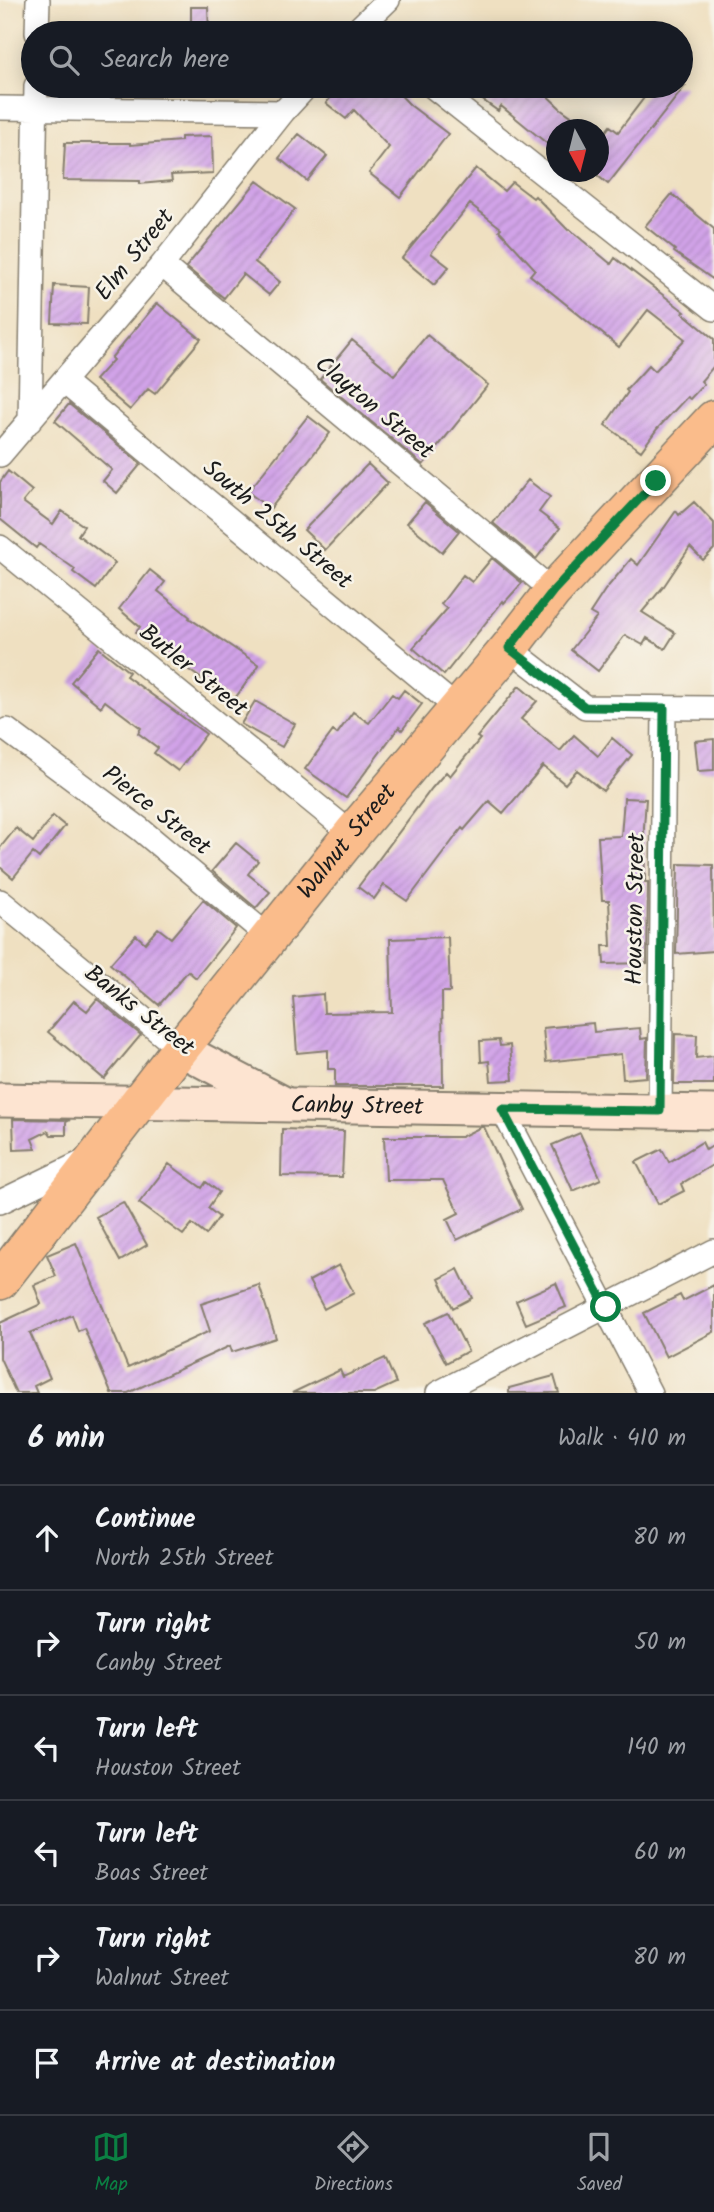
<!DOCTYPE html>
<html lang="en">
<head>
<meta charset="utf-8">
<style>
	:root { --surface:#171b24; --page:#20242c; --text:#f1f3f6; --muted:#9ea1a6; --line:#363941; --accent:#0b8043 }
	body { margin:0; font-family:Kalam,sans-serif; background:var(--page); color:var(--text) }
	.compass { position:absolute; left:546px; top:119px; width:63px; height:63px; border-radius:50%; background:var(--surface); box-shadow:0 4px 18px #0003; rotate:173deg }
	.stop { position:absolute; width:21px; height:21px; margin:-16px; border:5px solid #0b8043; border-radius:50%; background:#fff }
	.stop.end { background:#0b8043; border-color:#fff; box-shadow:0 2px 7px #0008 }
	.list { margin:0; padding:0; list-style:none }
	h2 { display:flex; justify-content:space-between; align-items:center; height:91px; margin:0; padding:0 28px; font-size:30px }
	h2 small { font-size:23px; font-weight:400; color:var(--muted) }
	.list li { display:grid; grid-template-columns:46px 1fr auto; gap:21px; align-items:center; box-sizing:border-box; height:105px; padding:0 28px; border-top:2px solid var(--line) }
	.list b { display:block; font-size:26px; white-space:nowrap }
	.list p { margin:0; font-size:23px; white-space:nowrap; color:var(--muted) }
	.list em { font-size:23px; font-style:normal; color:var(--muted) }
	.icon { flex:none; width:38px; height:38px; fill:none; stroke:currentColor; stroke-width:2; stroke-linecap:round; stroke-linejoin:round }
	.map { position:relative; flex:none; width:714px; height:1393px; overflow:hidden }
	.search { position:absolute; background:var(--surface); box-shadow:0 4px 18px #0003; left:21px; right:21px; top:21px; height:77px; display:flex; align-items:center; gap:18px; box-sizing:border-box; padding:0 24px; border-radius:38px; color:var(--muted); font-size:26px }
	.sheet { height:721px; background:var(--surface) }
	nav { display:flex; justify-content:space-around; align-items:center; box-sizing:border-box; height:98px; border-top:2px solid var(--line); background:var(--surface); font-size:19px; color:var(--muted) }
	nav a { display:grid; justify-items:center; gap:4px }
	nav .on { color:var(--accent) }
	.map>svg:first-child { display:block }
	.building { fill:url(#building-hatch) }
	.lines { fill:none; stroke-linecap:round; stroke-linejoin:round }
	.street-casing { stroke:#867e6e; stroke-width:26 }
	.secondary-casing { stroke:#867e6e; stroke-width:37 }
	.primary-casing { stroke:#867e6e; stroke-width:40 }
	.street { stroke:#fff; stroke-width:23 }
	.secondary { stroke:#fde4d1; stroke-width:33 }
	.primary { stroke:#fabc8b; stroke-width:37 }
	.route { stroke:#0b8043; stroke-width:9 }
	.labels { text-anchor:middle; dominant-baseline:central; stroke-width:5; stroke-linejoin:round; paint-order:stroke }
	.street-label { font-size:24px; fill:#1c1c1c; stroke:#f7f3e8 }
</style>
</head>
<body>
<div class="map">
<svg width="714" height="1393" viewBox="0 0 714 1393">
	<defs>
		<pattern id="building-hatch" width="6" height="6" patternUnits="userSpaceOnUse" patternTransform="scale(1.75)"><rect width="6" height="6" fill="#d1a3e8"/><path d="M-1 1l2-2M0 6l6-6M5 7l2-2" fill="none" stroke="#b38cc6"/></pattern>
	</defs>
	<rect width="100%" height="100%" fill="#f7f3e8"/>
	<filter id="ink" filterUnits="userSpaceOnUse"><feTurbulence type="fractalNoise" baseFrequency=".0143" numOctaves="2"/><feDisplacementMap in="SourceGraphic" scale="14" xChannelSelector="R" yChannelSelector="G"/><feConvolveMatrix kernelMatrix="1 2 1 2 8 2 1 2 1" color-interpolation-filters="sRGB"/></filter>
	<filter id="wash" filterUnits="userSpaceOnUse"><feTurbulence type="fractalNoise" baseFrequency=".00686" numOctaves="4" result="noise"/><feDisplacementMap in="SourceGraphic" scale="28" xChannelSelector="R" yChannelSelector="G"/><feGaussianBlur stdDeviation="1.57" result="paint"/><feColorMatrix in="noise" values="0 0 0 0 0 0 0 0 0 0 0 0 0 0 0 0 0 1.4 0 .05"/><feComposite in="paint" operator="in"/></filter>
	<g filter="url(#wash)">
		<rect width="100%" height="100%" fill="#efe0c1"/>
		<g id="blocks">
			<path class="building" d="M191,7H208L209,33H191Z
				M340,86H392L410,105L448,134L400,197L369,173L389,147L354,110L346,119L326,103Z
				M463,86H537L560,108L591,130H556V151L501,106L498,111Z
				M653,86H685L608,184L598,176V156L607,145L600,139L610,126L618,132Z
				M299,134L327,156L307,181L279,158Z
				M212,136L213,173L171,175L172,181L140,184V181L63,180L65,143H130V145L181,141V137Z
				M476,168L504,191L512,182L533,198L535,196L568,230L569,229L611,264L615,258L685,312L683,313L714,339V366L701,381L704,384L690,399L687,397L657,429L641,451L605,425L628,392L626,390L649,365L655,371L685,339L648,310L619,347L530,275L535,269L499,230L501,228L470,204L431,253L449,267L434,285L402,258Z
				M257,181L295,209L255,262L280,282L269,295L243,274L224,298L186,267Z
				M672,194L714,229V280L674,252L675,250L645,226Z
				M54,285L89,287L87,324L52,323Z
				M157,303L201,339L155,394L148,389L130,410L95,380L113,360L111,358Z
				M427,335L488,385L423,465L320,379L352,340L394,375Z
				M69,404L141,464L117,493L103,481L112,470L55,421Z
				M308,416L330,433L270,509L248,492Z
				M368,464L388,483L325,550L304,530Z
				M8,471L32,491L23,502L53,524L62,511L84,526L78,535L115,563L96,589L73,572L75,569L39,544L36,548L0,519V482Z
				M528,480L550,497L539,512L560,528L536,559L493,523Z
				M425,502L459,531L442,552L407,523Z
				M694,502L714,523V549L703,560L690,547L664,586L642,612L675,633L665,649L647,638L643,645L625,635L598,671L571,650L597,617L590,613L605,590L631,559L638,565L676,511L679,515Z
				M492,558L522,583L504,603L503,601L444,675L413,648L447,609L441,604L463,575L472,582Z
				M150,570L165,582L158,591L190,617L189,618L259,665L233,701L162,651L161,653L136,632L140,627L119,609Z
				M99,648L129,672L126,676L206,734L178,771L154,753L158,748L138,733L141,728L105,701L101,707L71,682Z
				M519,686L537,701L521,719L560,751L574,735L598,756L612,738L632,755L603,791L577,770L565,784L543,766L503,813L489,801L464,830L462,828L407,901L384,885L374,899L358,887L432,788L446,772L450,776L480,739L477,737Z
				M404,690L422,704L402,730L399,727L346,798L305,769L333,731L337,734L353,712L369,723L392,694L398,698Z
				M255,701L295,724L282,747L241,724Z
				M714,739V770L698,771L695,741Z
				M624,798L646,799L644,827L645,882H648L647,963L604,964L603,946H611L609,900H602L598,837L621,836Z
				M53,816L65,826L39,858L33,853L13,878L0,867V848L16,828L33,842Z
				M236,843L258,861L248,874L270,892L256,908L212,871Z
				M678,864L713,865L714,951L676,954Z
				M203,900L236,928L196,978L188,971L159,1005L110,964L136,935L145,943L158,928L171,938Z
				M448,937L450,992H442L443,1086H335V1069H328V1050L297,1053L293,997L323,994L324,1013L392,1012L390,939Z
				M97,999L141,1035L104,1079L48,1032L74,1001L87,1011Z
				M593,1023L594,1032L640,1028L641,1039L647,1038L646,1077L623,1079L621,1054L546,1062L543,1028Z
				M675,1034L697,1035L696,1058L714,1056V1084H674Z
				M499,1040L500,1046L510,1045L513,1080L491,1081L489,1061L481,1062L480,1041Z
				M13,1119L70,1120L66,1122V1135H51L48,1131L32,1139L36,1149L14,1150Z
				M481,1127H484L522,1209L457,1240L447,1219L459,1213L443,1180H386L384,1137H461Z
				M282,1129L344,1131L342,1177L281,1176Z
				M580,1133L601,1179L573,1191L552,1145Z
				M702,1142L706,1150L714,1145V1164L681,1184L684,1191L658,1204L636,1162L662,1149L669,1162Z
				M169,1164L202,1188L206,1182L219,1192L208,1208L219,1217L206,1235L192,1224L183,1235L139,1203Z
				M123,1202L147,1245L120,1261L96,1217Z
				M76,1243L128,1368L210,1331L201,1304L259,1285L276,1338L232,1352L230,1346L128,1393H111L84,1328L78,1331L72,1315L30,1333L50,1378L34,1386L37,1393H16L0,1358V1323L41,1304L34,1285L56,1276L47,1255Z
				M339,1265L354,1293L324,1309L309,1281Z
				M458,1269L472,1298L453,1308L439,1279Z
				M556,1283L566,1307L526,1324L516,1301Z
				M714,1285V1332L666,1357L644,1313L680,1295L683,1301Z
				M448,1312L468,1351L446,1363L425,1323Z
				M385,1358L396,1383L374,1393H292L340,1370L343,1377Z
				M554,1376L559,1393H509V1388Z"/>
		</g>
	</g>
	<g filter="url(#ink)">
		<use href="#blocks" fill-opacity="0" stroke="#867e6e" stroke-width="2"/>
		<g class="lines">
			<g class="street-casing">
				<path id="street" d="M37,33L38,0
					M354,33L388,0
					M432,86L714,309
					M0,108L283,112
					M162,265L553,591
					M64,382L457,708
					M30,421L36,86
					M0,455L162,265L283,112L307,86
					M0,547L352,834
					M509,648L585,707L714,708
					M7,730L140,829L270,938
					M0,901L180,1049
					M502,1109L650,1393
					M660,1111L664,708
					M0,1202L87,1160
					M438,1393L714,1251"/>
			</g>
			<g class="secondary-casing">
				<g id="secondary">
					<path d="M180,1049L283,1103"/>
					<path id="s1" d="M0,1100L714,1112"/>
				</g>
			</g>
			<g class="primary-casing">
				<g id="primary">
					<path id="s2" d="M0,1281L180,1049L352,834L509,648L553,591L714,419"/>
				</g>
			</g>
			<use href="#street" class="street"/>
			<use href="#secondary" class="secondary"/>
			<use href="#primary" class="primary"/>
		</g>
	</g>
	<g class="lines" filter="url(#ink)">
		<path class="route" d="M606,1307L502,1109L660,1111L664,708L585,707L509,648L553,591L656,481"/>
	</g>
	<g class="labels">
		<g class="street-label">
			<text transform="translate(135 255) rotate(-51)">Elm Street</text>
			<text transform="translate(374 408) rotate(40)">Clayton Street</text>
			<text transform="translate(277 525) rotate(40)">South 25th Street</text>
			<text transform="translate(193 671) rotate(39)">Butler Street</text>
			<text transform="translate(156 811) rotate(38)">Pierce Street</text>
			<text stroke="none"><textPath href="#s2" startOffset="560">Walnut Street</textPath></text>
			<text transform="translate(636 909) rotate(-89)">Houston Street</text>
			<text transform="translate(139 1011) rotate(38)">Banks Street</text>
			<text stroke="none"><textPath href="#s1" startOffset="357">Canby Street</textPath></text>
		</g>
	</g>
</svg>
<svg class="compass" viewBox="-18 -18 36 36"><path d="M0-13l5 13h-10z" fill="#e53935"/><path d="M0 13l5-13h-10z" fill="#9ea1a6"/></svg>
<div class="stop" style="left:606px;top:1307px"></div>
<div class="stop end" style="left:656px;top:481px"></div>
<div class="search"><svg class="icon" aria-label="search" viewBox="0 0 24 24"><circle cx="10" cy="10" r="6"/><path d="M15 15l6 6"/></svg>Search here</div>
</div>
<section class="sheet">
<h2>6 min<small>Walk · 410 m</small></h2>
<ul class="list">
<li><svg class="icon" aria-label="ahead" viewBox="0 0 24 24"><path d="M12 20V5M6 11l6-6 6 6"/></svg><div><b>Continue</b><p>North 25th Street</p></div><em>80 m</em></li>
<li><svg class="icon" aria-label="right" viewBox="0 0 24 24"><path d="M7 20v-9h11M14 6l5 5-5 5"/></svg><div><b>Turn right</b><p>Canby Street</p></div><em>50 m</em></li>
<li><svg class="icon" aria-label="left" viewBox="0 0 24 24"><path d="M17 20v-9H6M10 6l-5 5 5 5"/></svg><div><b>Turn left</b><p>Houston Street</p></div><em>140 m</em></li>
<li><svg class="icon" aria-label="left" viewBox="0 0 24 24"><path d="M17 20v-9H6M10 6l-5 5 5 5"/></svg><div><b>Turn left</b><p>Boas Street</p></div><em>60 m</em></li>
<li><svg class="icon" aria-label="right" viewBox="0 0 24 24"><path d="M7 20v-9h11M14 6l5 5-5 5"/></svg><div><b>Turn right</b><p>Walnut Street</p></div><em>80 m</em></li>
<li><svg class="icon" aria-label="arrive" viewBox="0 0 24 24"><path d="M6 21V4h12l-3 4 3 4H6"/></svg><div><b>Arrive at destination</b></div></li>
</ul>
</section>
<nav>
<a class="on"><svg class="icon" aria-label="map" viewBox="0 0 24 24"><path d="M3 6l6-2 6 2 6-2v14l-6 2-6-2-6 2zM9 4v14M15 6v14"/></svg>Map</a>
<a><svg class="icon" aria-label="directions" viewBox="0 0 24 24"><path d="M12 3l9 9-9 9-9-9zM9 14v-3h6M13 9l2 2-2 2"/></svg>Directions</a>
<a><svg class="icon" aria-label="saved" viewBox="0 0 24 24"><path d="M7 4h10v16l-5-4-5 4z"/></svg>Saved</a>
</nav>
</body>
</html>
